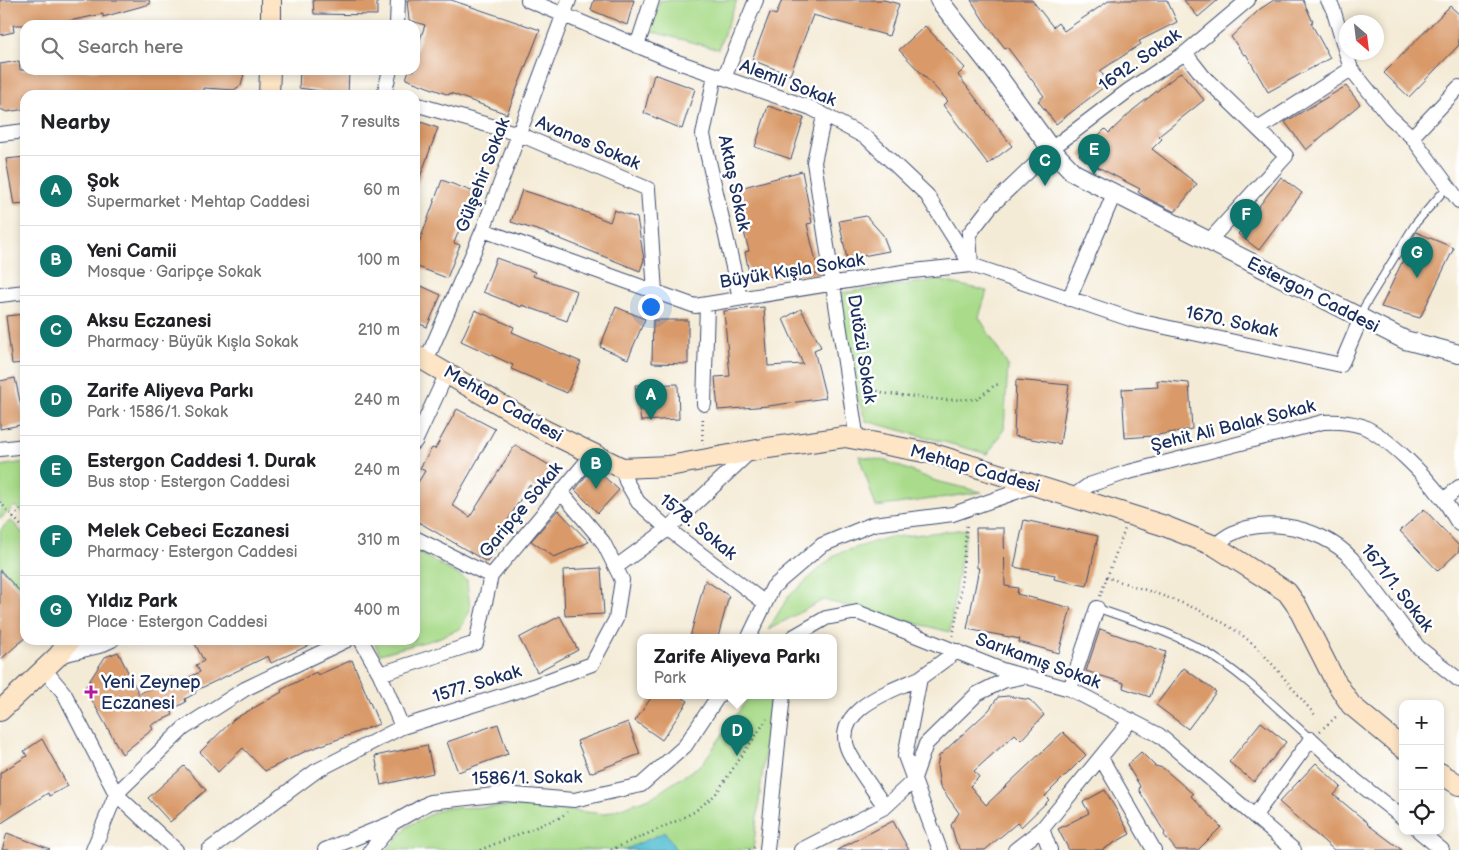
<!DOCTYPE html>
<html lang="en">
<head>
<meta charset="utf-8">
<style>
	:root { --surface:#fff; --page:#f6f6f6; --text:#202124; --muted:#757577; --line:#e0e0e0; --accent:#0f766e }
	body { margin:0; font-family:"Balsamiq Sans",sans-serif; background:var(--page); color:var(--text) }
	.controls { position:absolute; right:15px; bottom:15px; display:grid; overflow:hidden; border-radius:10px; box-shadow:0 2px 8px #0003 }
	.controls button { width:45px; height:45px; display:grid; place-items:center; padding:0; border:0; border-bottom:1px solid var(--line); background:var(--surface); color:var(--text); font:25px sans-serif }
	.compass { position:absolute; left:1339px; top:15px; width:45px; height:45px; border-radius:50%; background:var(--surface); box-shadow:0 2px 8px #0003; rotate:152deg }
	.you { position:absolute; left:650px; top:306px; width:18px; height:18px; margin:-12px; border:4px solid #fff; border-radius:50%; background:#1a73e8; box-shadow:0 0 0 8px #1a73e833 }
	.badge { display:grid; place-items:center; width:32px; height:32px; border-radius:50%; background:var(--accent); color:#fff; font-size:16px; font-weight:700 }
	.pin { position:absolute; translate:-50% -41px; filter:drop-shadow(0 1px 2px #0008) }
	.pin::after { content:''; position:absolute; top:26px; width:18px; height:15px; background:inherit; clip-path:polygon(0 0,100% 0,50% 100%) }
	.popup { position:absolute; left:637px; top:634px; width:200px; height:65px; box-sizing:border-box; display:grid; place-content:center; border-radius:10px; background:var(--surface); filter:drop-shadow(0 1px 4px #0005); font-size:16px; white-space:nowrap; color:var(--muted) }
	.popup b { font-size:19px; color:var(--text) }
	.popup::after { content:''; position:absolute; left:50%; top:100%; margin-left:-10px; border:10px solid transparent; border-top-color:var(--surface) }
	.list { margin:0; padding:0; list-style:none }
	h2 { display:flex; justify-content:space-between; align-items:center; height:65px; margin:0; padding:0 20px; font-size:21px }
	h2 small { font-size:16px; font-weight:400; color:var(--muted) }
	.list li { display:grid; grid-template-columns:32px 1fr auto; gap:15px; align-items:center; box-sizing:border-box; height:70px; padding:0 20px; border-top:1px solid var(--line) }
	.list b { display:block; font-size:19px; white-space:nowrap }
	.list p { margin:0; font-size:16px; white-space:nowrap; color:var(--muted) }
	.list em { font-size:16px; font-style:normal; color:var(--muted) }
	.icon { flex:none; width:28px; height:28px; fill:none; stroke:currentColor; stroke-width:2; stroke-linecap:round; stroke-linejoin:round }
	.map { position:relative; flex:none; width:1459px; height:850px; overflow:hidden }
	.search { position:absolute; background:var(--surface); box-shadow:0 2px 8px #0003; left:20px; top:20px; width:400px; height:55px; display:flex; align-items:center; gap:12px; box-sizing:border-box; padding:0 18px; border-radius:15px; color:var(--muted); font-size:19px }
	.panel { position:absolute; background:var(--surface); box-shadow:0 2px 8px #0003; left:20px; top:90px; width:400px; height:555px; border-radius:15px }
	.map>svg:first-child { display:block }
	.green { fill:#a9db8a; stroke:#628574 }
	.water { fill:#57c0d4; stroke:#397899 }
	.building { fill:#d99968 }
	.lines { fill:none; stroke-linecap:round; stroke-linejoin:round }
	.service-casing { stroke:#3c4b70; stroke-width:9 }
	.minor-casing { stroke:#3c4b70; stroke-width:16 }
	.tertiary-casing { stroke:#3c4b70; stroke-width:20 }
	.secondary-casing { stroke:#3c4b70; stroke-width:22 }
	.path { stroke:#3c4b70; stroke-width:2.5; stroke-dasharray:1 4; stroke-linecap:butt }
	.service { stroke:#fff; stroke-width:7 }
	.minor { stroke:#fff; stroke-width:14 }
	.tertiary { stroke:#fff; stroke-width:18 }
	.secondary { stroke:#fde5c5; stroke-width:20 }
	.poi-dot { fill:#b5179e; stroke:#fff; stroke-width:2 }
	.labels { text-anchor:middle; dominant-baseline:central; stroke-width:5; stroke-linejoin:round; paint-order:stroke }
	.street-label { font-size:18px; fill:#1b2f5e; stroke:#fff }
	.poi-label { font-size:18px; fill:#1b2f5e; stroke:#fff; text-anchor:start }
</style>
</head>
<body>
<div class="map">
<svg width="1459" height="850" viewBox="0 0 1459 850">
	<rect width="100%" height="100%" fill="#fff"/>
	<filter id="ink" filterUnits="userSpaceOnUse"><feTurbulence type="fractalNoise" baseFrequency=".02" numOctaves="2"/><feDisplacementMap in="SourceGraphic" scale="10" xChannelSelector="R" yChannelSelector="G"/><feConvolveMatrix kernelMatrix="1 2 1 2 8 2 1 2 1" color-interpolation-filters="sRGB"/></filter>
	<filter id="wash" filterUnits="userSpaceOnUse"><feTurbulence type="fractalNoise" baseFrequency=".0096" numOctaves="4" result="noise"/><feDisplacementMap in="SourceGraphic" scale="20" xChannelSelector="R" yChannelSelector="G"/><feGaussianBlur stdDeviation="1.12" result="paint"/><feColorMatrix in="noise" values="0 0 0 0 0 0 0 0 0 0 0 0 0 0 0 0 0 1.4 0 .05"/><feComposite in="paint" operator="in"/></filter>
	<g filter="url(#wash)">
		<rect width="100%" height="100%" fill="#f4ebd6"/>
		<path class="green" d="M660,0H737L718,49L649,31Z
			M938,280L987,291L979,317L1008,366L1004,429L988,454L866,421L848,374L840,293Z
			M859,456L886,461L936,481L982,492L876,507Z
			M25,462V516L15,506L0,519V466Z
			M11,520L25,536V594L0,566V530Z
			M967,529L956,584L950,632L823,600L768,630L788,597L836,554L886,538Z
			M415,550L467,580L470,610L461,628L436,639L380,654L373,640H415Z
			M750,695H772L753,850H387L408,826L443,808L533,806L604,814L652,797L702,764Z"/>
		<path class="water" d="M665,832L676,850H623H624Z"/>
		<g id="blocks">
			<path class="building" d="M0,0H149L150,4L103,17V14L49,25H13L14,32L0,35Z
				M313,0H377V15L314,14Z
				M407,0H451L540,30L507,114L450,93L449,95L406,79L409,70H415V54L425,25L409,20Z
				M594,0H634L627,25L591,10Z
				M782,0H884L899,4L889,36L813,15L790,75L752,60L770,13L776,15Z
				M971,0H1032L1053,27L1058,23L1064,31L1110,0H1167L1177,22L1139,41L1141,44L1100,71L1109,83L1056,124L1038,101L1044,96L1007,47L1005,48L984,21Z
				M1184,0H1218L1198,17Z
				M1274,0H1303L1313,22L1311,23L1330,58L1268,92L1246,54L1244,55L1231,37L1260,9Z
				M1450,6L1459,14V45L1409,97L1384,73Z
				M925,26L965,68L958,75L1012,146L988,164L943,105L948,101L899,50Z
				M19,61L20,70H245L241,85L234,90L204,88V91L165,95H25V109L7,112L0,109V64Z
				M300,70H349L348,95L299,88Z
				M1181,72L1204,100L1159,136L1162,139L1152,149L1197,184L1175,212L1145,197L1138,192L1140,189L1086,161L1079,155L1105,129L1109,133L1133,110Z
				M654,74L695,89L682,129L644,113Z
				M1346,86L1360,104L1306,150L1285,122Z
				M768,106L804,118L791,159L755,147Z
				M415,120L438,128L416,188L415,187Z
				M25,157V204L14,205L6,159Z
				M802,171L812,223L807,224L819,274L763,277L761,273L762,277L750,278L745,252L749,251L733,190Z
				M1281,177L1302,193L1259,250L1238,234Z
				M442,180L474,192L454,243L460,245L447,278L415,266V254Z
				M522,190L568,205L610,222L614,210L637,218L644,260L640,271L543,232L511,222Z
				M866,216L883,235L889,251L847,259L839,221Z
				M1416,232L1454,248L1420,318L1381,307Z
				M496,258L535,272L533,276L577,291L567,321L522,305L521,307L483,292Z
				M415,283L441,295L427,327L415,322Z
				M616,307L645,319L628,359L600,347Z
				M764,307L768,366L803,364L783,319L801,309L821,347L814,350L826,398L768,406L718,410L715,377L730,376L724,311Z
				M475,310L514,327L512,332L581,362L567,393L511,369L513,365L461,341Z
				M25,314V363L12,364L6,316Z
				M653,320H688V364L652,363Z
				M15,378L25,424L0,429V381Z
				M1016,380L1069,385L1060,444L1014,436Z
				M1157,380L1189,383L1192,429L1152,436L1125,438L1122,389L1158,387Z
				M678,384L679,419L641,421L635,385Z
				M457,409L495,429L452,505L470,517L515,445L554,468L540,491L529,485L499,535L503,537L487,562L415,520V487L425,471L420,468L432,448L435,449Z
				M593,467L619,490L598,513L575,490Z
				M1424,509L1459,546V551L1438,571L1400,531Z
				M558,510L589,542L554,557L531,541Z
				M1024,520L1098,536L1087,586L1054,579L1055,575L1014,567Z
				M976,528H1004L1005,586L1018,588L1017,594L1071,608L1059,653L1019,642L1020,639L967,629L979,568H977Z
				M601,568L604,614L565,616L563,570Z
				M0,570L25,597V638L0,660Z
				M705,580L729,596L718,637H690Z
				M560,616L578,650L537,672L519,638Z
				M1100,629L1166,652L1150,697L1123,688L1124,683L1086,671Z
				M193,640H320L271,663L268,656L195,691L196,693L185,699L186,702L171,710L173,715L151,725L153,729L122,754L85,688L105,657L118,652L139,694L172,677L175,684L200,672L196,665L204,661Z
				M352,660L379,724L306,751L265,771L243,748L218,772L200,752L234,719L282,692L281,690L316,672L318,675Z
				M1184,668L1216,692L1188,729L1156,705Z
				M653,695H678L688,701L662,740L635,721Z
				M1008,696L1030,700L1044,715L1021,740L1015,734L974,771L979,777L970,786L986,805L1063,732L1086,755L1045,796L1049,800L1021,827L1017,823L985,850H961L956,842L951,825L959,813L940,786L937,767L939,756L989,710L998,697Z
				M628,722L640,754L590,773L577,741Z
				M1261,722L1286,742L1254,782L1229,762Z
				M498,724L508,754L458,772L447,742Z
				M42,739L68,786L49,796L48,793L0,824V773L27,756L24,751Z
				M427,745L433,773L381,785L375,756Z
				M1141,752L1155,766L1163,768L1193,794L1191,796L1221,827L1198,850H1176L1164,835L1165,833L1139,790L1140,786L1127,765Z
				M1316,763L1341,787L1334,795L1368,823L1367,824L1402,850H1334L1279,802Z
				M184,766L206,790L170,822L148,798Z
				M1105,790L1130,834L1102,850H1069L1058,829L1089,813L1083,802Z
				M893,821L909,850H837Z
				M7,833L50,849L49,850H2Z"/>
		</g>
	</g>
	<g filter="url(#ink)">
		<use href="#blocks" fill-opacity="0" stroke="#3c4b70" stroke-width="1"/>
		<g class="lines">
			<g class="service-casing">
				<path id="service" d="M1361,318L1364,307L1415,224L1448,186
					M1097,608C1133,621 1171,632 1204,651C1244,674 1277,709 1311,739"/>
			</g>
			<g class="minor-casing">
				<path id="minor" d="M528,0L672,60L811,108L867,138L927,195L971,265L1133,320L1341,365L1361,318
					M1328,0L1333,9L1351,69L1390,117L1412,137L1459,201
					M397,25L398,0
					M637,46L652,0
					M1185,53L1203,76L1286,156L1208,242
					M715,75L703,135L740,298
					M724,78L756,0
					M384,95L390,70
					M415,104L519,134L648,189L655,292
					M824,116L814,162L857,440
					M1258,129L1351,69
					M0,134L25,131
					M1412,137L1459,87
					M483,230L695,306L903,272L971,265L969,234L990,207L1051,149L1129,90L1185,53L1248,0
					M0,295L25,292
					M1069,299L1114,194
					M426,361L483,230L569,0
					M704,404L707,304
					M415,442L447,373
					M0,449L25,446
					M622,468L626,481L638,502L668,529L765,603
					M1071,498L1089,485L1125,473L1323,422C1337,421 1349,422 1362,426C1388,437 1425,475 1442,498C1449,506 1453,516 1459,524
					M1444,500L1459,487
					M415,538L491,576
					M1215,546C1250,510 1321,525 1352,559L1418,647L1459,680
					M616,567L668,529L750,452
					M749,637L773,587L822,545L873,524L953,514L1033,486
					M793,637L826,618L857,612L1002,670L1070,689L1159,735L1294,850
					M361,640L380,674L402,727
					M58,656L99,646L112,640
					M44,669L64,693L116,794L176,850
					M380,674L476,643L491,576L593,454
					M1070,689L1097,608
					M1101,758L1154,850
					M885,807C873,789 859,771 849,752C829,710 893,690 920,678
					M1255,815L1311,739L1356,781L1403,818
					M1042,829L1050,850
					M1419,831L1442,850
					M93,850L116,794L184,728L245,689L347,640
					M209,850L316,771L402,727L533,686L592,664L616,619L622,580L603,542L561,492
					M325,850L392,823
					M371,850L393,823L430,802L504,794L574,800L641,785L685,746L719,695
					M767,850L783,695
					M801,850L885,807L913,781L926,744L977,694L1003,681L1022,677
					M940,850L905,756L920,678L957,651
					M1015,850L1042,829L1131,720"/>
			</g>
			<g class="tertiary-casing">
				<path id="tertiary" d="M939,0L995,72L1051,149L1074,173L1405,340L1459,354"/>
			</g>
			<g class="secondary-casing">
				<path id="secondary" d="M271,25V0
					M269,95L270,70
					M415,355L544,430L622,468L669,466L768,448L845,437L934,454L1162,525L1215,546L1287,592L1297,606L1334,679L1351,705L1403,748
					M0,711L58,656L70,640
					M1440,773L1459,785"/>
			</g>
			<path class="path" d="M860,381L881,393L944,400L977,399L995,385L1001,384
				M702,445L703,416
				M0,502L25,530
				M13,517L25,505
				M1106,577C1157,594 1214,609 1254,645C1277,667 1296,694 1317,717
				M1100,596L1125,529
				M953,636L960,597L967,522
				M1320,731L1338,715
				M480,850L561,817L567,812
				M611,850L672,823L694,812L715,795L767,719
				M749,850L755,847"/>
			<use href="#service" class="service"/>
			<use href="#minor" class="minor"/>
			<use href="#tertiary" class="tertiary"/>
			<use href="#secondary" class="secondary"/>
		</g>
	</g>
	<path class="poi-dot" d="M88.5 684.5h5v5h5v5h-5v5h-5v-5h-5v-5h5z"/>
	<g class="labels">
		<g class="street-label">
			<text transform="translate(1140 60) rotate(-35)">1692. Sokak</text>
			<text transform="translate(788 83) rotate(21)">Alemli Sokak</text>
			<text transform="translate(588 143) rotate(23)">Avanos Sokak</text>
			<text transform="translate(483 175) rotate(-69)">Gülşehir Sokak</text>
			<text transform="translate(734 183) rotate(78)">Aktaş Sokak</text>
			<text transform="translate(792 271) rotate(-9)">Büyük Kışla Sokak</text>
			<text transform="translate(1313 295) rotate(27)">Estergon Caddesi</text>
			<text transform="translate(1232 322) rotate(12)">1670. Sokak</text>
			<text transform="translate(862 349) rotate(81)">Dutözü Sokak</text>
			<text transform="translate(503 404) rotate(30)">Mehtap Caddesi</text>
			<text transform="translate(1233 426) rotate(-14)">Şehit Ali Balak Sokak</text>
			<text transform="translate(975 469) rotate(16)">Mehtap Caddesi</text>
			<text transform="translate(521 510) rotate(-50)">Garipçe Sokak</text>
			<text transform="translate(698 527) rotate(39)">1578. Sokak</text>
			<text transform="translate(1397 588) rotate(52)">1671/1. Sokak</text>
			<text transform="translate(1038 661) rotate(20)">Sarıkamış Sokak</text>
			<text transform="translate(477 684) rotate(-17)">1577. Sokak</text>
			<text transform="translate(527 778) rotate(-1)">1586/1. Sokak</text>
		</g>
		<g class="poi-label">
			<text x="101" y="682">Yeni Zeynep<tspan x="101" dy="21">Eczanesi</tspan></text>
		</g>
	</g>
</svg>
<div class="controls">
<button>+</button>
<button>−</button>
<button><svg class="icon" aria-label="locate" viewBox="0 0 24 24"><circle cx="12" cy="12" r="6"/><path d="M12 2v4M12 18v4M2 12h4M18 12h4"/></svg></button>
</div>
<svg class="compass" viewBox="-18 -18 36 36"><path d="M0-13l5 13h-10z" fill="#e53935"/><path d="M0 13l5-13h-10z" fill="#757577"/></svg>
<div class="you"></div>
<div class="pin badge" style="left:651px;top:420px">A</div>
<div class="pin badge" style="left:596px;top:489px">B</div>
<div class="pin badge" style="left:1045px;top:186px">C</div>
<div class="pin badge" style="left:737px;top:756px">D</div>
<div class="popup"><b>Zarife Aliyeva Parkı</b>Park</div>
<div class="pin badge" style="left:1094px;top:175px">E</div>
<div class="pin badge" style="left:1246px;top:240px">F</div>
<div class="pin badge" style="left:1417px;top:278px">G</div>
<div class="search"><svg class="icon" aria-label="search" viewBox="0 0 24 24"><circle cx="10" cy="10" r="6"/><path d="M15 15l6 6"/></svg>Search here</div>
<section class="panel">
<h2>Nearby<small>7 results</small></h2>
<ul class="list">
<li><span class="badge">A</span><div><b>Şok</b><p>Supermarket · Mehtap Caddesi</p></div><em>60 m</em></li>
<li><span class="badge">B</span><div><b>Yeni Camii</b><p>Mosque · Garipçe Sokak</p></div><em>100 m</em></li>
<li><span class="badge">C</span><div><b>Aksu Eczanesi</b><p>Pharmacy · Büyük Kışla Sokak</p></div><em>210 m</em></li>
<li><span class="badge">D</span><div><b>Zarife Aliyeva Parkı</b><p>Park · 1586/1. Sokak</p></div><em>240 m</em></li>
<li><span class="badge">E</span><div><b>Estergon Caddesi 1. Durak</b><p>Bus stop · Estergon Caddesi</p></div><em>240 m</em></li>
<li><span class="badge">F</span><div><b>Melek Cebeci Eczanesi</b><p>Pharmacy · Estergon Caddesi</p></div><em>310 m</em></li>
<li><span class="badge">G</span><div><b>Yıldız Park</b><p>Place · Estergon Caddesi</p></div><em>400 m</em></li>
</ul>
</section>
</div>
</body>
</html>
